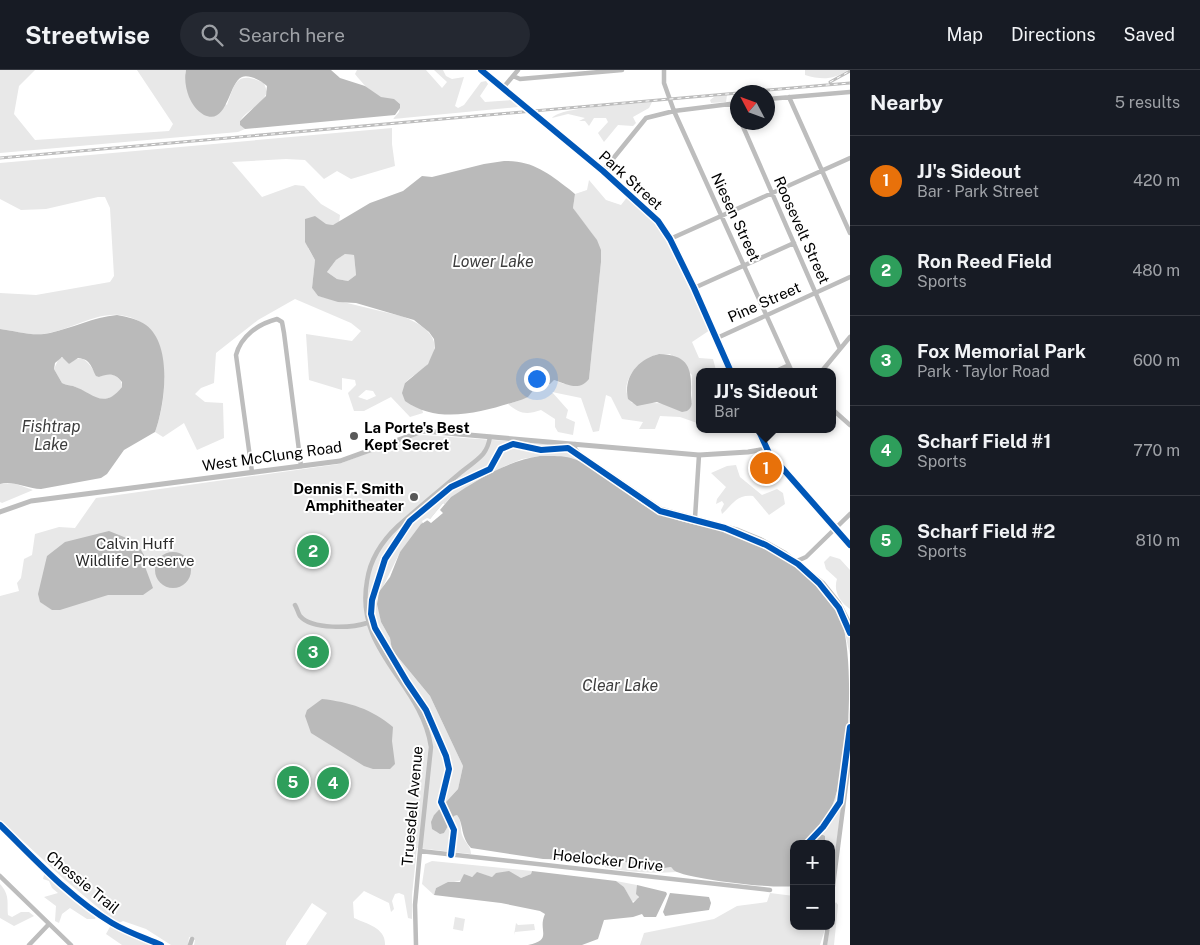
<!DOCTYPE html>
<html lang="en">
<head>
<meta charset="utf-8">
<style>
	:root { --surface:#171b24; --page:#242831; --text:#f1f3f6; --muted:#9ea1a6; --line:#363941; --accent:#adaeaf }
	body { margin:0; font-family:"Public Sans",sans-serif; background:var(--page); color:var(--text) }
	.controls { position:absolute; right:15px; bottom:15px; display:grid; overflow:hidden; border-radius:10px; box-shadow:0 2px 8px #0003 }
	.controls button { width:45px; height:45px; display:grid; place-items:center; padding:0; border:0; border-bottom:1px solid var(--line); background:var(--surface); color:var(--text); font:25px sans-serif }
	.compass { position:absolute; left:730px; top:15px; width:45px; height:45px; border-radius:50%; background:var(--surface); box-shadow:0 2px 8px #0003; rotate:311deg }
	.you { position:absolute; left:536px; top:308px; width:18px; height:18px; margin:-12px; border:4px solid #fff; border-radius:50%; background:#1a73e8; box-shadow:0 0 0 8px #1a73e833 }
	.badge { display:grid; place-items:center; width:32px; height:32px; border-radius:50%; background:var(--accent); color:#fff; font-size:16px; font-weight:700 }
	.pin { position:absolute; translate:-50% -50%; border:2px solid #fff; box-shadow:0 1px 5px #0006 }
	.popup { position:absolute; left:696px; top:298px; width:140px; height:65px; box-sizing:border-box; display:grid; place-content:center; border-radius:10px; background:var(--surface); filter:drop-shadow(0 1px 4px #0005); font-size:16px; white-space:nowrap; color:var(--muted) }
	.popup b { font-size:19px; color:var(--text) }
	.popup::after { content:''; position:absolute; left:50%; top:100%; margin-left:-10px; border:10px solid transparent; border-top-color:var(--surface) }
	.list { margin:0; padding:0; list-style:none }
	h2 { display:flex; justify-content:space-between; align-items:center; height:65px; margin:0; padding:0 20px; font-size:21px }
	h2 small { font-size:16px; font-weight:400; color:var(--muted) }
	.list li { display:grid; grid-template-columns:32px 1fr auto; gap:15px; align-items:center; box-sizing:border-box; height:90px; padding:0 20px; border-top:1px solid var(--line) }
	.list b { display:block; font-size:19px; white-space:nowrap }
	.list p { margin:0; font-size:16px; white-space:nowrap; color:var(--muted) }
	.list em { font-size:16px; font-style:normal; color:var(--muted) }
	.icon { flex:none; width:28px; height:28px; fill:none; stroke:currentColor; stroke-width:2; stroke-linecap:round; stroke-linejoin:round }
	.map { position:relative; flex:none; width:850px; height:875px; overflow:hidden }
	header { display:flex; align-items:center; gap:30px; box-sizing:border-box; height:70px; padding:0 25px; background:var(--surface); border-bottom:1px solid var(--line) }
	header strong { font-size:24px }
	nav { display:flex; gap:28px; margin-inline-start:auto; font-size:18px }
	.search { width:350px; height:45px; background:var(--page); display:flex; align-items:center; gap:12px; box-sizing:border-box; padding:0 18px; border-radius:28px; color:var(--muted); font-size:19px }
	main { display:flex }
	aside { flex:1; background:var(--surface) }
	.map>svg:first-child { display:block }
	.green { fill:#e8e8e8; fill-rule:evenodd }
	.water { fill:#bababa; fill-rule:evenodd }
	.pier { fill:#fff }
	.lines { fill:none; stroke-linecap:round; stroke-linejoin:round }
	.minor { stroke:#bdbdbd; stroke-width:4.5 }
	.tertiary { stroke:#bdbdbd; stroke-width:5 }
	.rail-casing { stroke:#bdbdbd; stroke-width:3 }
	.rail { stroke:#fff; stroke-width:1; stroke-dasharray:4; stroke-linecap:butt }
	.cycleway-casing { stroke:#fff; stroke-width:9 }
	.cycleway { stroke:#0057b8; stroke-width:6 }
	.poi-dot { fill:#595959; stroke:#fff; stroke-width:2 }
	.labels { text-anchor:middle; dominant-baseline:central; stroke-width:4; stroke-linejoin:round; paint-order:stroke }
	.street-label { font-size:15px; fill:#000; stroke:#fff }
	.poi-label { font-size:15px; font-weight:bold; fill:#000; stroke:#fff; text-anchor:start }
	.park-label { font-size:15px; fill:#2c2c2c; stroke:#fff }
	.water-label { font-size:16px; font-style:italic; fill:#3d3d3d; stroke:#fff }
</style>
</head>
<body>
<header>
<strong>Streetwise</strong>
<div class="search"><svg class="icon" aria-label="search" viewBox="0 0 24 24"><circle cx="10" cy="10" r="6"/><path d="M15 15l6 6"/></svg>Search here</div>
<nav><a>Map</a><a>Directions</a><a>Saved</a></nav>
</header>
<main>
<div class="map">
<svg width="850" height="875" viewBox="0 0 850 875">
	<rect width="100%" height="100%" fill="#fff"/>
	<path class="green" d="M0,0H35L19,16L14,44L35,70L169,61L173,54L137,0H186L185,4L227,35C235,12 237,0 264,13L267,22C262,36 247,39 240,51L245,59L238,62L0,83Z
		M357,0H426L442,18L447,12L434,0H443L446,6L452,9L464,7L455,36L458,38L464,35L481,12L486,11L488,14L480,26L485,32L512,30L518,37L393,49L399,42L400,34C394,28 389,30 382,28C371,23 362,13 355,4Z
		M805,0H848C833,10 822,10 805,5Z
		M727,25L726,32L711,33L710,30L714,27Z
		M652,32L649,38L633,47L636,53L633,56L618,55L604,72L598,63L608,52L606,48H594L589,56L585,51H579L585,48L568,44L552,48C561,36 634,35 652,32Z
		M392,58V74L395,96L351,109L337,101L324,109L305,90L286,89L232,92L262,127L295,115L304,116L321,134L340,145L339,153L333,155L326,154L308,178L315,190L312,218L318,226L401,246C421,253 446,268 429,292C423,301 412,305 405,313L412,335L422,339L423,343L410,347L391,327L364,341H354L348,323L356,315L355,310L342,308V320L309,310L306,264L352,271L361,261L351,253L295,229L258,250L216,283L214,313L201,318L195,324L205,332L223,333L224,368L197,380L184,353L163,367L155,362C169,324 174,250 119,245C95,243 72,259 49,263C34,267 16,261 0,259V223L36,225L110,212L114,206L110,138L105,127H98L46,139L21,140L0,129V93ZM366,320L373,321L376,326L367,330L358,327Z
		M589,110L606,130L621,135L628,126L649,145L668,169L710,260L692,272L699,288L713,289L716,300L700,302V354L680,347L660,346L655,359H639L643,352L622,349L611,327L606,325L599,361L593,362L581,328L552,322L568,340L566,348L575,352L573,365L558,362L555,357V349L541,340C526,345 520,344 508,334L521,330L538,314H543L554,310L564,314L589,309L601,192C600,165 586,159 573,138L575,124L587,120ZM659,284H670L692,305V333C672,335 653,332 632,333C615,314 640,289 659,284Z
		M345,184L354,185L356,205L348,211L337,209L327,202L336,190Z
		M59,288H65L69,294C85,279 90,298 99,307L109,303C117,306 122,309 122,317C102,342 91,322 73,316C69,315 66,315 62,313L54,299Z
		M424,365L573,376L574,380L665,442L732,460L761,471L790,488L819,511L840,538L850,559V585L841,546L777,484L734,464L658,443L578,390L540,386L522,389L505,396L451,427L400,482L377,529L381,552L390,568L392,580L430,626L463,696L458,719L434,745L436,762L444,763L454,746L457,745C462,751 460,758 462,765C465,773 471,776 471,784L417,778L412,825V849L408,848L404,825L399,823L395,824L392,831L394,839L391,842L389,833L364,821L353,832L354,848C367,854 386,858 385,875H306L327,843L312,833L286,872V875H194L195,870L189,867L188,875H171L146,859L123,851L119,853L114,851L65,810L0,750V526L19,521L17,513L21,508L24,489L32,485L35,464L59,457L75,458L96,428L339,394L413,366Z
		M736,395L740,407L762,425L777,419L783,423L785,434L769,445L753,426C737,424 733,434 722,444L721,440L724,434L722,431L716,434L717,429L726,417L711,403L727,396Z
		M13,413L33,420L2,433L0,432V414Z
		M830,486L840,489L850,500V539C840,532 833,521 837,509L826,499L824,492Z
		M850,637V668L831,817V774H804C812,764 821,754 828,743C843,719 846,666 850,637Z
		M432,791L532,801L531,804L521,808L497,803L492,807L478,803C464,813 450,810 436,818L434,825L422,814L425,794Z
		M586,791H622L652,800L671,797L676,802C648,804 612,802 586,791Z
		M45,801L96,847L95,849H87L70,838L62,844L59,853L55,851L56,836L44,827L58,823L52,818L49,811L43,809Z
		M616,811L637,815L638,829L632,832L624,817Z
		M0,814C10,825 7,832 8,845L12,847L21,842H29L34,846L14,856L0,848Z
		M770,823L794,826V856H826L820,875H640L644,863L714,849L737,836L767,832Z
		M836,832L838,835L834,875H827L834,835Z
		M455,847L465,849L463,861L453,859Z
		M516,853L518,855L534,854L535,860L515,862L514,865Z
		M111,855L152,874L153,875H122L106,864Z"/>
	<path class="water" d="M186,0H331L340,8L365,16L381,27L394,29L400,34V38L395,45L245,59L240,55V51L266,26L267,16C262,11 249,4 242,7C228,13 228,56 204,45C197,41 192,34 189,27C186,19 184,9 186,0Z
		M504,91C532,90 548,103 569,119L575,124L573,138L597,170L601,180V192L589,309C579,322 567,314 554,310L550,314H538L528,327L521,330C485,341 440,356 405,331L402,323L405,313L428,294L435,278L434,269L429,262L414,250L356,233L338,232L318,226L312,218L315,190L305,172V149L315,146L326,154L333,155L370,133L403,121L422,106L432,107L484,94ZM345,184L354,185L356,205L348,211L337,209L327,202L336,190Z
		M117,245C127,247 138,249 146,255C173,275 165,335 155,362L124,380L107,404L101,408L41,419C27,419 14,410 0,414V259C16,261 34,267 50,263C73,258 93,247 117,245ZM62,287L69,294L78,288C90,289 91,296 96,306L99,307C109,303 115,303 122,312V317C103,341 92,322 73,316C69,315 66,315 62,313L54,299L55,293Z
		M659,284C688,285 692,297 691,323C691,331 694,336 687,341L682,342L657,332L637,336L628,329C623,307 638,289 659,284Z
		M540,386C552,386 566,385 577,390C606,402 628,428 656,442C679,453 708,456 732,464C772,477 823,505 841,546C850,579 850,620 848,654C843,689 841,734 817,762L825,766V774H794V816C773,819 697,810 677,802C675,802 672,798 671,797L652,800L622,791L543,789L471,778C460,766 464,754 457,745L454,746L444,763L440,764L432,759L431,752L434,745L458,719L463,696L430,626L392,580L390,568L381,552L377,534L379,522L390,507L400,482L421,454L430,449L443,433L445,434L451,427C479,409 507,391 540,386Z
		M109,461L129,469L139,477L144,485V494L153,518L143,525H108L60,540H52L40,532L38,524L47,486L65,472Z
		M155 500a18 18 0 1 1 36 0a18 18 0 1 1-36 0Z
		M322,629C349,632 372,639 393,657L392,671L395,694L390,699H373L364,696L311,663L305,646L307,640Z
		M509,801L521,808L531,804L532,801L616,811L624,817L633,833L639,827L636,824L637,815L666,822L667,824L656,847H644L642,844L633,847L604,850L598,869L582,875H528C554,869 537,861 545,844L540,841L501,833L434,825L436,818L448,812H460L464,804L472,807L477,802L492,807L496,803Z
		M670,823L709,827L711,833L709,840L665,846L663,842Z"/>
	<path class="pier" d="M443,433L445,434L440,440L443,443L431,453L427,450L423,453L422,451L427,448L430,449Z"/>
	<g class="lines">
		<path class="minor" d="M664,0V13L674,41L792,302
			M513,6L520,9L622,0
			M503,18L518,0
			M789,27L850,163
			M768,29L850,22
			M733,34L738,45
			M741,52L840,279
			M603,101L646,48L674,41L738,33
			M670,169L850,88
			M694,218L794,173
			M717,268L850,207
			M774,302L789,295
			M821,302L850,267
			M832,339L850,355
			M762,369L771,359
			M575,374V379L580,384L661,439L738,460L760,469L785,483L823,513L839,533L850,554
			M252,402L236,285C241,266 258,254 277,249L282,252L284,263L301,396
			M695,448L699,385
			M797,491L806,487L850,444
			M295,535C297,538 298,543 300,546C312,560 352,558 367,553
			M420,781L770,820
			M0,806L71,875
			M831,831L850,684
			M29,875L49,854
			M190,875L192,869
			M416,875L415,835L420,781L431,677C422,613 354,582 367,511C370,490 382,471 398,456C418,438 439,421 459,404C467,397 476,392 483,384C487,379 489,373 490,367
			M825,875L828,856"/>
		<path class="tertiary" d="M481,0L603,101L658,151L670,169L694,218L731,302
			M758,359L769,383L850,475
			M0,442L31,431L340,391L423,361L699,385L748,382L766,379"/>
		<g class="rail-casing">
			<path id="rail" d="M830,12L850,1
				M746,22L850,13
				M0,88L738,23"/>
		</g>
		<use href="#rail" class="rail"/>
		<g class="cycleway-casing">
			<path id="cycleway" d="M481,0L603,101L658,151L670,169L694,218L731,302
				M758,359L769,383L850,475
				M0,755C35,789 70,828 112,853C127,862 145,868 161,875
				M807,774L823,757L840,732L850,657
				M451,785L454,760L441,732L449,699L446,686L426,640L407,612L375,558L371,544L372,530L385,489L410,451L451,417L490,399L501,379L513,374L541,380L568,378L660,441L725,458L766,475L798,494L819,513L839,538L850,563"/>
		</g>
		<use href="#cycleway" class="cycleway"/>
	</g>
	<g class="poi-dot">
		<circle cx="354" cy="366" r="5"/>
		<circle cx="414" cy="427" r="5"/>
	</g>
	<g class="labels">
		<g class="street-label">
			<text transform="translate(631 110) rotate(42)">Park Street</text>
			<text transform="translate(736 147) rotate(65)">Niesen Street</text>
			<text transform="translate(802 160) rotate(66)">Roosevelt Street</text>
			<text transform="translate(764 232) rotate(-24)">Pine Street</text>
			<text transform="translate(272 386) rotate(-8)">West McClung Road</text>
			<text transform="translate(412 736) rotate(-85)">Truesdell Avenue</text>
			<text transform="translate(608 790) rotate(6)">Hoelocker Drive</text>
			<text transform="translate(83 812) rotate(39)">Chessie Trail</text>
		</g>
		<g class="poi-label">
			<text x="364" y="357">La Porte's Best<tspan x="364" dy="17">Kept Secret</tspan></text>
			<text x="404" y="418" text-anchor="end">Dennis F. Smith<tspan x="404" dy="17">Amphitheater</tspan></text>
		</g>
		<g class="park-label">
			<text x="135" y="473">Calvin Huff<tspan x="135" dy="17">Wildlife Preserve</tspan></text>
		</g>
		<g class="water-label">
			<text x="493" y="191">Lower Lake</text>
			<text x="51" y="356">Fishtrap<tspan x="51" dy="18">Lake</tspan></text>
			<text x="620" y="615">Clear Lake</text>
		</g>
	</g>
</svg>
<div class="controls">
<button>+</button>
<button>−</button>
</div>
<svg class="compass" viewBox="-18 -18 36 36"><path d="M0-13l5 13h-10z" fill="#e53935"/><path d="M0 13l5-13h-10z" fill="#9ea1a6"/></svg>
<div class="you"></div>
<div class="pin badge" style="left:766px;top:398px;background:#e8710a">1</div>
<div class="popup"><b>JJ's Sideout</b>Bar</div>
<div class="pin badge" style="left:313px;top:481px;background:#2e9e5b">2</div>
<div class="pin badge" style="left:313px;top:582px;background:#2e9e5b">3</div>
<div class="pin badge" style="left:333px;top:713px;background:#2e9e5b">4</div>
<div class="pin badge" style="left:293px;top:712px;background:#2e9e5b">5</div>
</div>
<aside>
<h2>Nearby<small>5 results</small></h2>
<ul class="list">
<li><span class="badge" style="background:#e8710a">1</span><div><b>JJ's Sideout</b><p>Bar · Park Street</p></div><em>420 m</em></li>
<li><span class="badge" style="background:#2e9e5b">2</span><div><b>Ron Reed Field</b><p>Sports</p></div><em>480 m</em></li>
<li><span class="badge" style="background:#2e9e5b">3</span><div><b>Fox Memorial Park</b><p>Park · Taylor Road</p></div><em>600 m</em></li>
<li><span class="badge" style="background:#2e9e5b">4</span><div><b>Scharf Field #1</b><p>Sports</p></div><em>770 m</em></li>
<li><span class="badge" style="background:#2e9e5b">5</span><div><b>Scharf Field #2</b><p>Sports</p></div><em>810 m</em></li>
</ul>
</aside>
</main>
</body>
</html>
